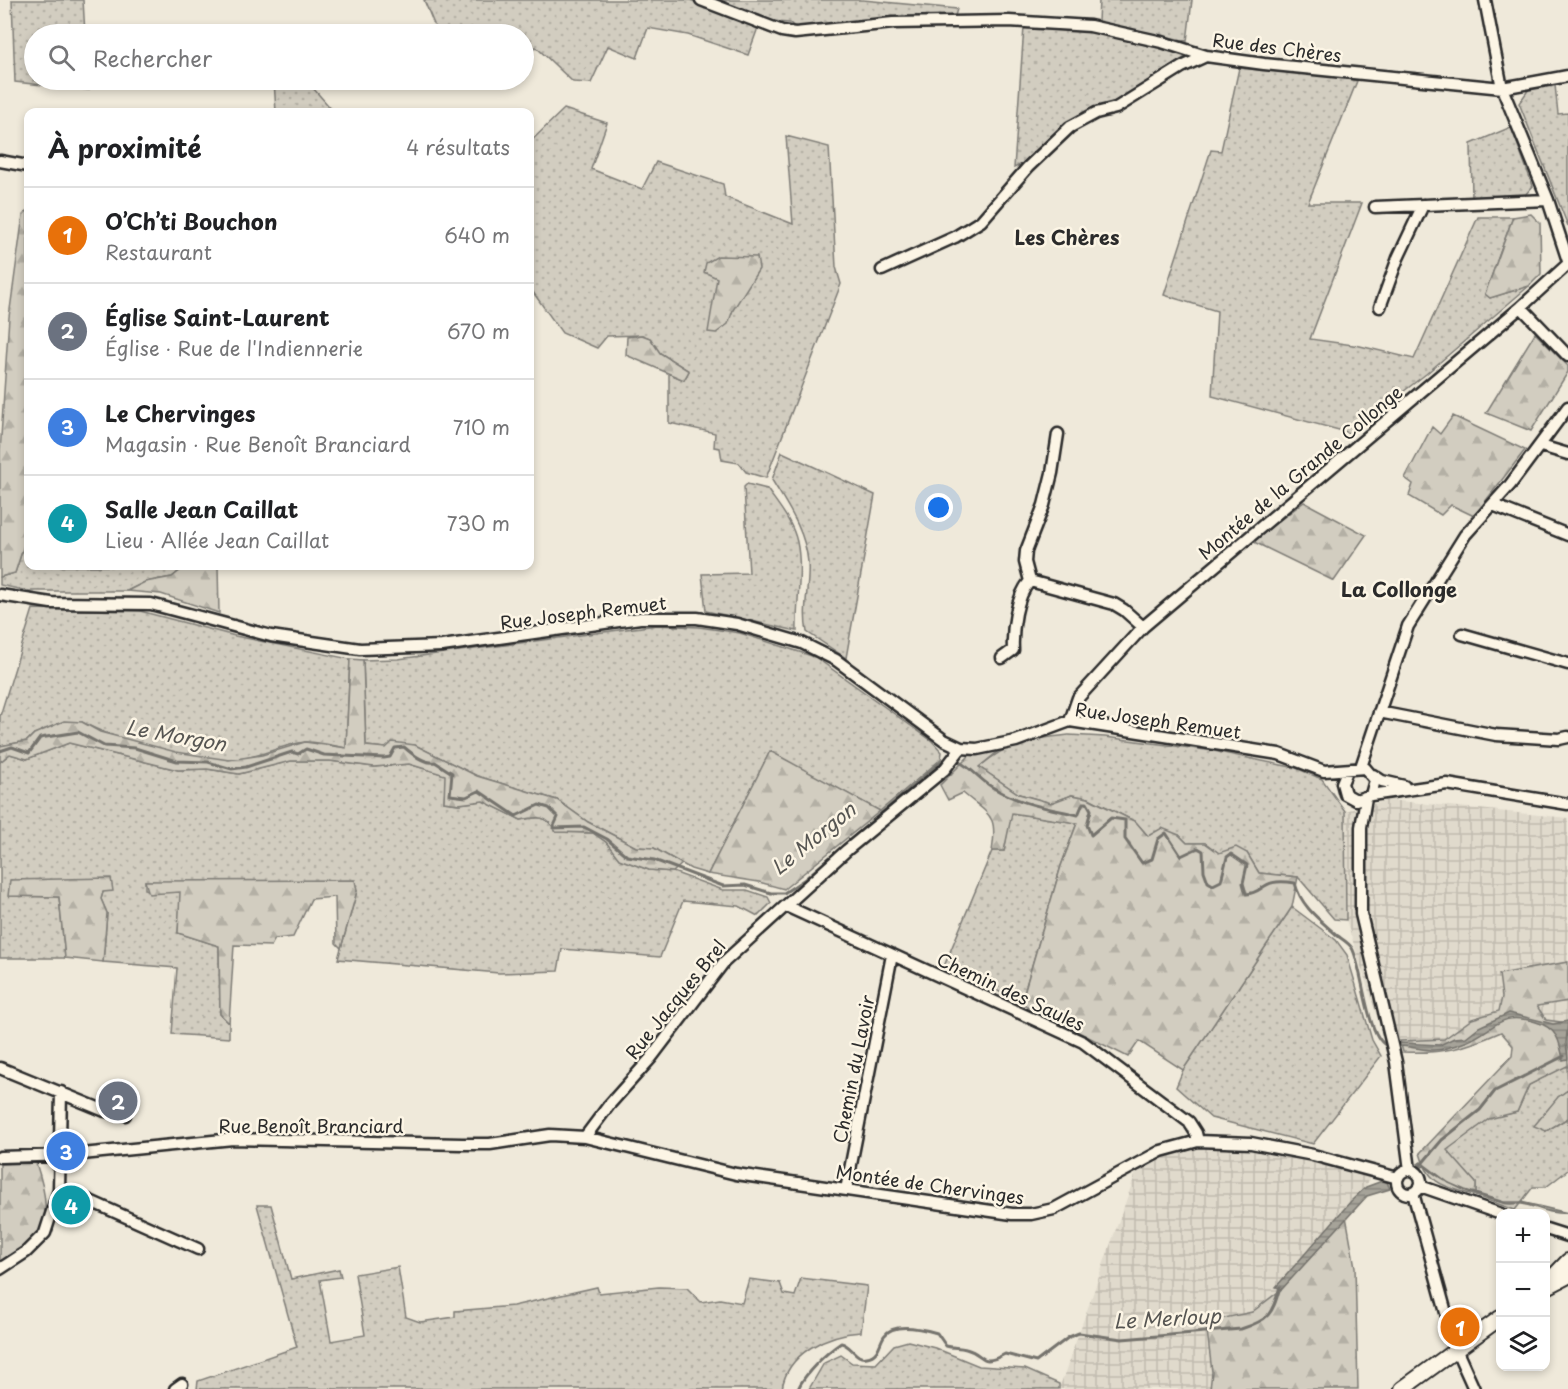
<!DOCTYPE html>
<html lang="fr">
<head>
<meta charset="utf-8">
<style>
	:root { --surface:#fff; --page:#f2f2f2; --text:#202124; --muted:#757577; --line:#e0e0e0; --accent:#d1495b }
	body { margin:0; font-family:"Playpen Sans",sans-serif; background:var(--page); color:var(--text) }
	.controls { position:absolute; right:18px; bottom:18px; display:grid; overflow:hidden; border-radius:12px; box-shadow:0 3px 9px #0003 }
	.controls button { width:54px; height:54px; display:grid; place-items:center; padding:0; border:0; border-bottom:2px solid var(--line); background:var(--surface); color:var(--text); font:30px sans-serif }
	.you { position:absolute; left:939px; top:508px; width:21px; height:21px; margin:-15px; border:4px solid #fff; border-radius:50%; background:#1a73e8; box-shadow:0 0 0 9px #1a73e833 }
	.badge { display:grid; place-items:center; width:39px; height:39px; border-radius:50%; background:var(--accent); color:#fff; font-size:20px; font-weight:700 }
	.pin { position:absolute; translate:-50% -50%; border:3px solid #fff; box-shadow:0 2px 6px #0006 }
	.list { margin:0; padding:0; list-style:none }
	h2 { display:flex; justify-content:space-between; align-items:center; height:78px; margin:0; padding:0 24px; font-size:26px }
	h2 small { font-size:20px; font-weight:400; color:var(--muted) }
	.list li { display:grid; grid-template-columns:39px 1fr auto; gap:18px; align-items:center; box-sizing:border-box; height:96px; padding:0 24px; border-top:2px solid var(--line) }
	.list b { display:block; font-size:22px; white-space:nowrap }
	.list p { margin:0; font-size:20px; white-space:nowrap; color:var(--muted) }
	.list em { font-size:20px; font-style:normal; color:var(--muted) }
	.icon { flex:none; width:33px; height:33px; fill:none; stroke:currentColor; stroke-width:2; stroke-linecap:round; stroke-linejoin:round }
	.map { position:relative; flex:none; width:1568px; height:1389px; overflow:hidden }
	.search { position:absolute; background:var(--surface); box-shadow:0 3px 9px #0003; left:24px; top:24px; width:510px; height:66px; display:flex; align-items:center; gap:15px; box-sizing:border-box; padding:0 21px; border-radius:33px; color:var(--muted); font-size:22px }
	.panel { position:absolute; background:var(--surface); box-shadow:0 3px 9px #0003; left:24px; top:108px; width:510px; height:462px; border-radius:12px }
	.map>svg:first-child { display:block }
	.industrial { fill:url(#industrial-grid) }
	.grass { fill:url(#grass-dots); stroke:#7e7c76; stroke-width:1.5 }
	.forest { fill:url(#forest-firs); stroke:#7e7c76; stroke-width:1.5 }
	.water { fill:url(#water-rules); stroke:#75736d; stroke-width:1.5 }
	.lines { fill:none; stroke-linecap:round; stroke-linejoin:round }
	.stream { stroke:#75736d; stroke-width:3 }
	.minor-casing { stroke:#2b2b2b; stroke-width:15 }
	.major-casing { stroke:#2b2b2b; stroke-width:18 }
	.minor { stroke:#fcf5e5; stroke-width:10 }
	.major { stroke:#fcf5e5; stroke-width:14 }
	.labels { text-anchor:middle; dominant-baseline:central; stroke-width:5; stroke-linejoin:round; paint-order:stroke }
	.street-label { font-size:18px; fill:#2b2b2b; stroke:#fcf5e5 }
	.neighbourhood-label { font-size:20px; font-weight:bold; fill:#2b2b2b; stroke:#fcf5e5 }
	.water-label { font-size:20px; font-style:italic; fill:#565552; stroke:#fcf5e5 }
</style>
</head>
<body>
<div class="map">
<svg width="1568" height="1389" viewBox="0 0 1568 1389">
	<defs>
		<pattern id="industrial-grid" width="8" height="8" patternUnits="userSpaceOnUse" patternTransform="scale(1.5)"><rect width="8" height="8" fill="#e0dacc"/><path d="M0 4h8M4 0v8" fill="none" stroke="#c0bbaf"/></pattern>
		<pattern id="grass-dots" width="8" height="8" patternUnits="userSpaceOnUse" patternTransform="scale(1.5)"><rect width="8" height="8" fill="#d2cdc0"/><path d="M2 2h.1M6 6h.1" fill="none" stroke="#b4b0a5" stroke-width="1.8" stroke-linecap="round"/></pattern>
		<pattern id="forest-firs" width="22" height="20" patternUnits="userSpaceOnUse" patternTransform="scale(1.5)"><rect width="22" height="20" fill="#d2cdc0"/><path d="M5 1l3.5 6h-7zM16 11l3.5 6h-7z" fill="#b4b0a5"/></pattern>
		<pattern id="water-rules" width="6" height="5" patternUnits="userSpaceOnUse" patternTransform="scale(1.5)"><rect width="6" height="5" fill="#a6a399"/><path d="M0 2.5h6" fill="none" stroke="#87857d"/></pattern>
	</defs>
	<rect width="100%" height="100%" fill="#efe9da"/>
	<filter id="ink" filterUnits="userSpaceOnUse"><feTurbulence type="fractalNoise" baseFrequency=".0167" numOctaves="2"/><feDisplacementMap in="SourceGraphic" scale="12" xChannelSelector="R" yChannelSelector="G"/><feConvolveMatrix kernelMatrix="1 2 1 2 8 2 1 2 1" color-interpolation-filters="sRGB"/></filter>
	<g filter="url(#ink)">
		<path class="industrial" d="M1389,800L1568,818V962L1500,974L1502,997L1499,1011L1472,1019L1444,1039L1385,1041L1346,920L1345,811Z
			M1568,1001V1023L1546,1020L1537,1005Z
			M1200,1144L1241,1145L1370,1177L1366,1187L1277,1287L1282,1289L1252,1312L1206,1322L1212,1372L1210,1389H1059L1137,1170L1165,1155Z"/>
		<path class="grass" d="M12,0H83L85,34H34V80H89V90L15,82Z
			M424,0H690L759,25L748,55L688,35L648,28L637,58L608,46L591,83L573,82L536,47L524,53V34H438Z
			M712,0H863L957,9L955,16L797,29L790,23L774,22Z
			M1099,0H1192L1187,41L1098,22Z
			M1024,27L1088,31L1188,55L1122,99L1088,111L1026,162L1014,168Z
			M1239,68L1345,78L1357,81L1308,203H1362L1310,339L1360,346L1414,359L1478,217H1513L1485,294L1490,298L1529,286L1426,374L1350,433L1212,396L1217,311L1164,295L1211,150L1221,151Z
			M274,80H306L334,112H276Z
			M1555,85L1558,114L1568,113V226L1519,103L1529,89Z
			M564,109L607,123L591,169L642,189L656,162L723,184L725,197L793,224L786,136L829,147L836,267L841,284L766,478L746,472L739,463L722,460L720,448L714,447L715,433L669,423V373L684,380L689,371L660,353L650,338L642,335L607,336L597,348L562,333L530,288V142Z
			M1511,127L1533,186L1523,197L1472,198L1471,144Z
			M782,452L875,495L846,658L807,632C802,608 810,586 808,562C805,530 788,507 772,480Z
			M747,484L767,489C778,505 793,522 797,542C803,570 796,602 797,631L706,611L702,574L749,573L744,487Z
			M28,537V566H186L172,577L145,582L127,591H28L0,585V577L15,573L26,539Z
			M33,609L140,611L235,636L350,659L346,748C333,746 318,741 305,742C279,745 255,760 228,760C188,759 116,741 82,722L34,734L27,741L0,746V716Z
			M657,625L699,627L740,633L815,657L932,741L942,752L941,759L880,811L770,752L708,874L691,869L654,848L636,847L588,822L557,800L477,776L415,745L386,748L366,746L363,660L398,659Z
			M1069,735L1105,737L1214,751L1296,768L1322,779L1345,811L1346,920L1334,919L1298,877L1259,873L1247,853H1219L1205,843H1187L1179,835L1148,836L1136,822L1089,798L1072,795L1051,803L1019,794L979,767C1010,741 1030,739 1069,735Z
			M69,743L178,770L207,769L239,774L291,761H330L374,767L409,764L446,775L444,802L459,804L483,801L521,820C539,816 547,815 556,832L593,833L606,842L620,859L649,870L673,872L723,890H747L768,897L771,903L758,916L739,906L683,901L660,957L562,949L558,971L499,973L338,959L357,891L145,881V889L181,892L178,933L219,946L220,1014L229,1023V1038L172,1034L177,968L103,962L107,913L101,899L103,892L11,880L9,896L59,897L65,958H0V762L10,754L27,759Z
			M1011,813L1077,823L1061,866L1021,1003L945,964L992,851H1004Z
			M1292,907L1336,940L1347,955L1372,1040L1381,1056L1313,1144L1211,1118L1176,1087L1183,1070Z
			M1567,1065L1568,1090L1558,1097L1546,1131L1568,1118V1170L1546,1187H1533L1515,1210L1476,1196V1183L1446,1150L1489,1118L1517,1112L1529,1085Z
			M257,1205H271L291,1279L339,1269L341,1277L320,1280L331,1341L365,1335L355,1274L398,1267L406,1317L420,1322L455,1317V1311L513,1306L597,1287L599,1293L659,1287L687,1288L701,1302L720,1299L742,1303L749,1279L780,1283L784,1294L795,1296L801,1278L867,1286L861,1332C827,1334 787,1353 782,1389H197L198,1381L297,1347Z
			M908,1341L935,1348L979,1366L1025,1369L1059,1384V1389H809L824,1363L841,1355L852,1363L876,1364L894,1345Z"/>
		<path class="forest" d="M28,210V537L26,539L15,573L0,577V452L9,317L23,215Z
			M1531,214L1540,223L1541,274L1529,286L1490,298L1485,294L1513,217Z
			M718,256L757,257L759,269L733,310L728,324L716,333L708,332L717,278L704,272L706,263Z
			M1535,333L1568,366V372L1531,431L1486,413Z
			M642,335L650,338L660,353L689,371L684,380L626,355L627,337Z
			M1453,416L1525,450L1474,516L1451,505L1441,515L1409,496L1413,484L1405,478L1432,427L1440,434Z
			M1304,502L1366,535L1334,581L1252,541Z
			M186,566H218L219,613L161,594L127,591L145,582L172,577Z
			M350,659L363,660L366,746L386,748L392,742L415,745L477,776L557,800L588,822L636,847L654,848L682,864L673,872L649,870L619,859L606,842L593,833L556,832C547,815 539,816 521,820L483,801L459,804L444,802L445,775L409,764L374,767L330,761H291L239,774L207,769L178,770L69,743L27,759L10,754L0,762V746L27,741L34,734L64,721L82,722L100,732L176,752L229,760L262,755L305,742L346,748Z
			M1001,749L979,767L1019,794L1051,803L1072,795L1088,798L1136,822L1148,836L1162,828L1179,835L1187,843H1205L1219,853L1236,847L1247,853L1259,873L1298,877L1292,907L1183,1070L1139,1041L1128,1057L1021,1003L1061,866L1077,823L1012,813L1004,851H992C998,814 990,816 963,793L948,800L940,785L970,755Z
			M770,751L880,811L784,889L759,882L708,874Z
			M111,878L113,891L103,892L101,899L107,913L103,962L65,958L59,897L8,896L10,880Z
			M355,880L357,891L341,948L336,943L335,897L311,899L293,937L275,939L271,946L234,945L229,1023L220,1014L219,946L178,933L180,892L149,894L145,881Z
			M1568,962V1001L1537,1006L1546,1020L1568,1023V1068L1567,1066L1529,1085L1517,1112L1489,1119L1447,1150L1476,1183V1196C1446,1186 1429,1187 1420,1153L1512,1056L1513,1046L1501,1032C1465,1048 1443,1054 1403,1052L1400,1041L1444,1039L1472,1019L1499,1011L1502,997L1499,974Z
			M1568,1090V1118L1546,1131L1534,1126L1558,1097Z
			M36,1163C44,1187 54,1222 31,1242C22,1250 10,1256 0,1262V1164Z
			M1346,1216L1355,1267L1358,1389H1210L1212,1372L1206,1322L1252,1312L1282,1289Z"/>
		<path class="water" d="M1509,1013L1553,1024L1568,1021L1566,1043L1568,1059L1563,1060C1560,1041 1557,1028 1536,1022C1499,1011 1497,1028 1468,1041C1461,1044 1453,1046 1446,1048C1433,1053 1414,1047 1400,1046V1043L1440,1045L1454,1038L1466,1037L1479,1027Z
			M1421,1162L1449,1183L1465,1190L1504,1202H1521L1568,1213C1551,1215 1538,1207 1522,1204C1516,1203 1509,1205 1503,1203C1474,1195 1448,1186 1424,1166L1421,1168L1418,1164Z
			M1382,1181L1387,1182L1390,1189L1367,1196L1282,1289L1276,1287L1351,1201L1366,1187Z"/>
		<g class="lines">
			<path class="stream" d="M0,751L12,747L29,753L40,738L78,732L104,746L135,748L177,761L208,762L232,769L246,767L292,752L298,754L306,749L324,755L384,758L390,757L395,748L404,747C412,754 424,764 435,762L452,773L450,795L466,797L479,791L516,816L539,805L549,808L558,817L553,828L584,827L607,839L627,856L654,860L723,886L745,885L771,893H784L805,879L943,760
				M959,762C972,768 980,780 992,787C1019,804 1048,808 1078,815L1083,803H1087L1091,810L1087,825L1091,835L1111,818L1125,820V839L1142,863L1152,859L1158,839L1166,833L1181,856L1198,848L1203,851L1204,871L1208,882L1213,885L1221,881L1227,857L1231,854L1247,865L1243,883L1246,894C1265,893 1261,877 1295,883C1301,907 1320,920 1338,936C1342,939 1349,943 1352,948C1363,967 1366,1039 1388,1046
				M1420,1166L1442,1140L1480,1110L1495,1091L1564,1056
				M798,1389C805,1373 826,1353 841,1343C852,1345 855,1360 867,1357C879,1355 879,1344 884,1336C893,1322 923,1329 937,1333L946,1346C953,1348 959,1347 966,1349C986,1354 979,1368 1005,1354L1036,1362L1069,1337L1079,1333L1122,1339L1241,1329C1269,1320 1272,1315 1280,1287"/>
			<g class="minor-casing">
				<path id="minor" d="M701,0L782,31L795,33L893,23L1009,21L1090,26L1162,42L1206,56L1264,64L1502,88L1568,76
					M1485,0L1502,88L1548,200L1568,261
					M0,161L28,166
					M1375,207L1548,200
					M882,270L955,237L981,221L1028,167L1070,127L1096,113L1116,108L1182,67L1206,56
					M1380,307L1398,258L1423,205
					M1521,307L1568,356
					M1058,434L1052,473L1044,505L1026,551L1025,562L1030,581L1114,604L1124,610L1143,627
					M1541,446L1568,454
					M1493,505L1568,535
					M0,595L51,603L151,604L271,636L360,649L442,646L640,618H697L737,624L802,643L836,660L944,740L961,748L977,749L1016,741L1070,721L1279,754L1324,771L1365,768L1375,780L1371,795L1356,800L1345,794L1342,783L1347,771
					M1462,634L1568,664
					M1002,658L1013,650C1012,630 1016,596 1030,581
					M1379,712L1496,735L1559,739L1568,737
					M1070,721L1078,698L1143,627L1521,307L1568,264
					M1361,767L1408,626L1465,535L1510,485L1568,407
					M1373,775L1382,781L1404,786
					M1371,795L1447,784L1568,804
					M1366,798L1361,827V914L1396,1062L1410,1170
					M786,906L1083,1042L1189,1122L1196,1133L1198,1141
					M0,1068L105,1111L125,1115
					M585,1137L609,1105L651,1058L724,962L847,850L944,770L961,748
					M0,1157L72,1155L233,1139L462,1144H490L550,1135L585,1137L736,1174L1012,1214H1031L1054,1209L1161,1151L1198,1141L1251,1143L1313,1155L1398,1178
					M1397 1182a12 12 0 1 1 24 0a12 12 0 1 1-24 0Z
					M1420,1186L1501,1214
					M59,1190L88,1200L198,1249
					M846,1190L892,955
					M1413,1193L1456,1349L1474,1389
					M1546,1229L1568,1236
					M0,1269L26,1252L45,1233L59,1190L61,1092
					M175,1389L182,1384"/>
			</g>
			<g class="major-casing">
				<path id="major" d="M1546,1284L1568,1261
					M1547,1287L1568,1276
					M1402,1389L1500,1318"/>
			</g>
			<use href="#minor" class="minor"/>
			<use href="#major" class="major"/>
		</g>
	</g>
	<g class="labels">
		<g class="street-label">
			<text transform="translate(1277 47) rotate(7)">Rue des Chères</text>
			<text transform="translate(1300 472) rotate(-40)">Montée de la Grande Collonge</text>
			<text transform="translate(583 612) rotate(-7)">Rue Joseph Remuet</text>
			<text transform="translate(1158 720) rotate(8)">Rue Joseph Remuet</text>
			<text transform="translate(1011 991) rotate(25)">Chemin des Saules</text>
			<text transform="translate(675 999) rotate(-51)">Rue Jacques Brel</text>
			<text transform="translate(853 1069) rotate(-79)">Chemin du Lavoir</text>
			<text x="311" y="1125">Rue Benoît Branciard</text>
			<text transform="translate(930 1184) rotate(8)">Montée de Chervinges</text>
		</g>
		<g class="neighbourhood-label">
			<text x="1067" y="237">Les Chères</text>
			<text x="1399" y="589">La Collonge</text>
		</g>
		<g class="water-label">
			<text transform="translate(176 735) rotate(10)">Le Morgon</text>
			<text transform="translate(813 838) rotate(-39)">Le Morgon</text>
			<text transform="translate(1167 1318) rotate(-3)">Le Merloup</text>
		</g>
	</g>
</svg>
<div class="controls">
<button>+</button>
<button>−</button>
<button><svg class="icon" aria-label="layers" viewBox="0 0 24 24"><path d="M12 4l9 5-9 5-9-5zM3 14l9 5 9-5"/></svg></button>
</div>
<div class="you"></div>
<div class="pin badge" style="left:1460px;top:1327px;background:#e8710a">1</div>
<div class="pin badge" style="left:118px;top:1101px;background:#6b7280">2</div>
<div class="pin badge" style="left:66px;top:1151px;background:#3f7fe0">3</div>
<div class="pin badge" style="left:71px;top:1205px;background:#0f9aa8">4</div>
<div class="search"><svg class="icon" aria-label="search" viewBox="0 0 24 24"><circle cx="10" cy="10" r="6"/><path d="M15 15l6 6"/></svg>Rechercher</div>
<section class="panel">
<h2>À proximité<small>4 résultats</small></h2>
<ul class="list">
<li><span class="badge" style="background:#e8710a">1</span><div><b>O’Ch’ti Bouchon</b><p>Restaurant</p></div><em>640 m</em></li>
<li><span class="badge" style="background:#6b7280">2</span><div><b>Église Saint-Laurent</b><p>Église · Rue de l'Indiennerie</p></div><em>670 m</em></li>
<li><span class="badge" style="background:#3f7fe0">3</span><div><b>Le Chervinges</b><p>Magasin · Rue Benoît Branciard</p></div><em>710 m</em></li>
<li><span class="badge" style="background:#0f9aa8">4</span><div><b>Salle Jean Caillat</b><p>Lieu · Allée Jean Caillat</p></div><em>730 m</em></li>
</ul>
</section>
</div>
</body>
</html>
